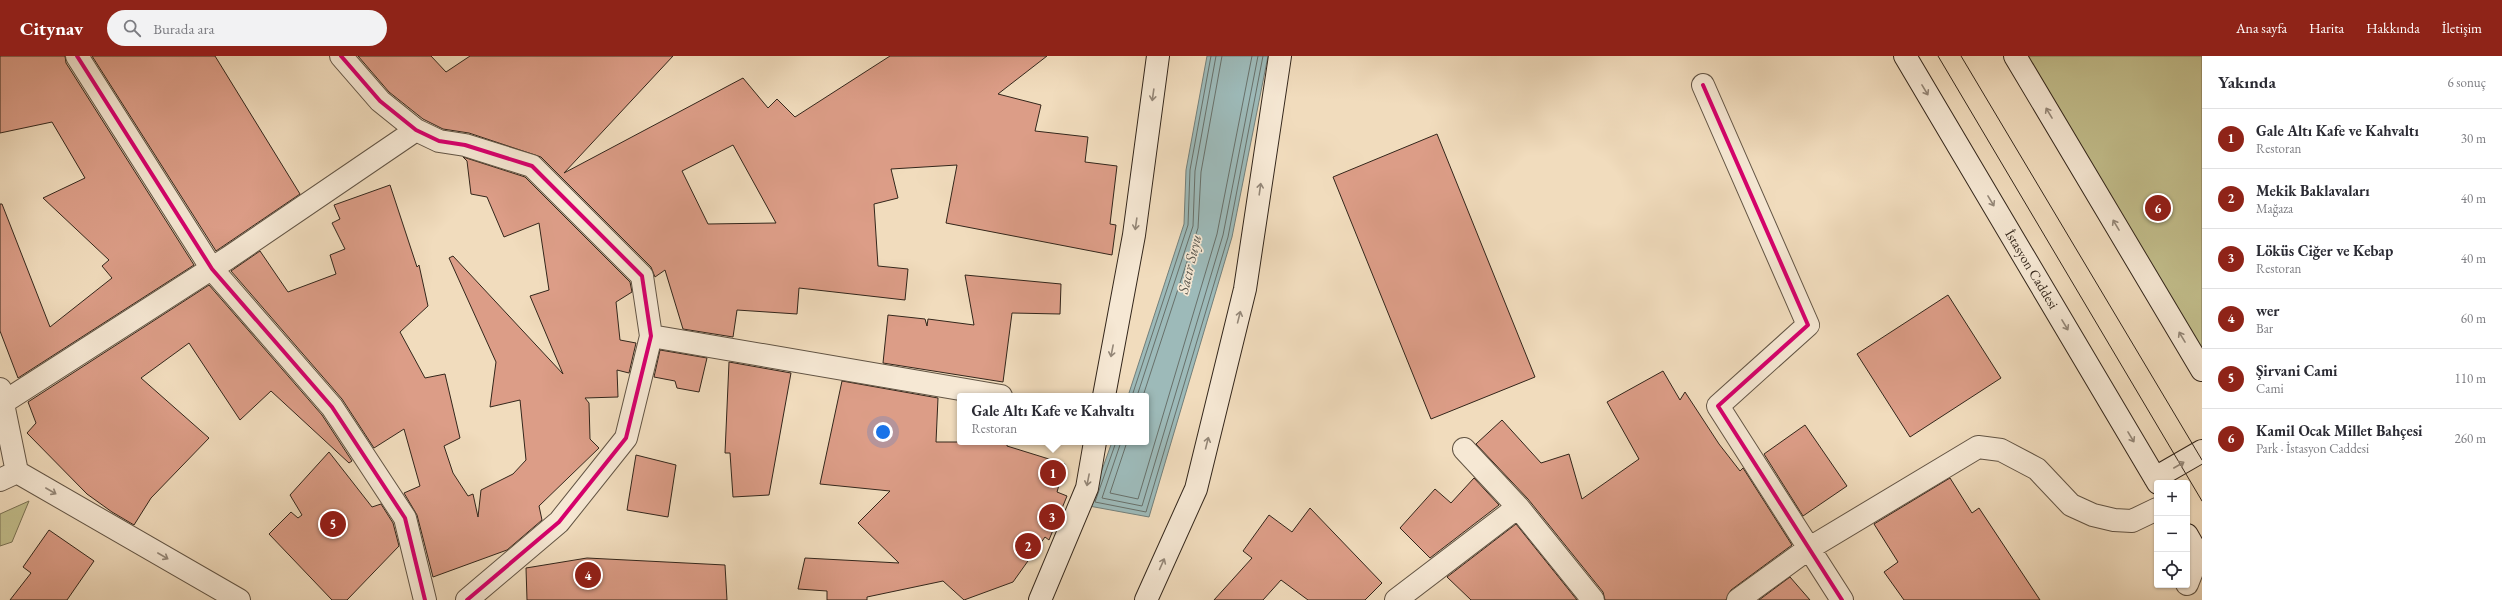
<!DOCTYPE html>
<html lang="tr">
<head>
<meta charset="utf-8">
<style>
	:root { --surface:#fff; --page:#f2f2f3; --text:#2b2b33; --muted:#7c7c81; --line:#e1e1e2; --accent:#8f2418 }
	body { margin:0; font-family:"EB Garamond",serif; background:var(--page); color:var(--text) }
	.controls { position:absolute; right:12px; bottom:12px; display:grid; overflow:hidden; border-radius:4px; box-shadow:0 1px 3px #0004 }
	.controls button { width:36px; height:36px; display:grid; place-items:center; padding:0; border:0; border-bottom:1px solid var(--line); background:var(--surface); color:var(--text); font:20px sans-serif }
	.you { position:absolute; left:883px; top:376px; width:14px; height:14px; margin:-10px; border:3px solid #fff; border-radius:50%; background:#1a73e8; box-shadow:0 0 0 6px #1a73e833 }
	.badge { display:grid; place-items:center; width:26px; height:26px; border-radius:50%; background:var(--accent); color:#fff; font-size:13px; font-weight:700 }
	.pin { position:absolute; translate:-50% -50%; border:2px solid #fff; box-shadow:0 1px 4px #0006 }
	.popup { position:absolute; left:957px; top:337px; width:192px; height:52px; box-sizing:border-box; display:grid; place-content:center; border-radius:4px; background:var(--surface); filter:drop-shadow(0 1px 3px #0005); font-size:13px; white-space:nowrap; color:var(--muted) }
	.popup b { font-size:15px; color:var(--text) }
	.popup::after { content:''; position:absolute; left:50%; top:100%; margin-left:-8px; border:8px solid transparent; border-top-color:var(--surface) }
	.list { margin:0; padding:0; list-style:none }
	h2 { display:flex; justify-content:space-between; align-items:center; height:52px; margin:0; padding:0 16px; font-size:17px }
	h2 small { font-size:13px; font-weight:400; color:var(--muted) }
	.list li { display:grid; grid-template-columns:26px 1fr auto; gap:12px; align-items:center; box-sizing:border-box; height:60px; padding:0 16px; border-top:1px solid var(--line) }
	.list b { display:block; font-size:15px; white-space:nowrap }
	.list p { margin:0; font-size:13px; white-space:nowrap; color:var(--muted) }
	.list em { font-size:13px; font-style:normal; color:var(--muted) }
	.icon { flex:none; width:22px; height:22px; fill:none; stroke:currentColor; stroke-width:2; stroke-linecap:round; stroke-linejoin:round }
	.map { position:relative; flex:none; width:2202px; height:544px; overflow:hidden }
	header { display:flex; align-items:center; gap:24px; box-sizing:border-box; height:56px; padding:0 20px; background:var(--accent); color:#fff }
	header strong { font-size:19px }
	nav { display:flex; gap:22px; margin-inline-start:auto; font-size:14px }
	.search { width:280px; height:36px; background:var(--page); display:flex; align-items:center; gap:10px; box-sizing:border-box; padding:0 14px; border-radius:22px; color:var(--muted); font-size:15px }
	main { display:flex }
	aside { flex:1; background:var(--surface) }
	.map>svg:first-child { display:block }
	.green { fill:#c2be8c; stroke:#7a7254 }
	.water { fill:#9dbab9; stroke:#737f7a }
	.lines { fill:none; stroke-linecap:round; stroke-linejoin:round }
	.shore { stroke:#68706a; stroke-width:1 }
	.building { fill:#dc9d87; stroke:#33261b; fill-rule:evenodd }
	.street-casing { stroke:#625444; stroke-width:24 }
	.secondary-casing { stroke:#33261b; stroke-width:24 }
	.street { stroke:#f6e8d4; stroke-width:22 }
	.secondary { stroke:#f6e8d4; stroke-width:22 }
	.tram { stroke:#33261b; stroke-width:1 }
	.cycleway-casing { stroke:#f6e8d4; stroke-width:6 }
	.cycleway { stroke:#d6006c; stroke-width:4 }
	.oneway { stroke:#948778 }
	.labels { text-anchor:middle; dominant-baseline:central; stroke-width:3.5; stroke-linejoin:round; paint-order:stroke }
	.street-label { font-size:14px; fill:#33261b; stroke:#f6e8d4 }
	.water-label { font-size:15px; font-style:italic; fill:#53524a; stroke:#f6e8d4 }
</style>
</head>
<body>
<header>
<strong>Citynav</strong>
<div class="search"><svg class="icon" aria-label="search" viewBox="0 0 24 24"><circle cx="10" cy="10" r="6"/><path d="M15 15l6 6"/></svg>Burada ara</div>
<nav><a>Ana sayfa</a><a>Harita</a><a>Hakkında</a><a>İletişim</a></nav>
</header>
<main>
<div class="map">
<svg width="2202" height="544" viewBox="0 0 2202 544">
	<rect width="100%" height="100%" fill="#f1dcbd"/>
	<filter id="stains"><feTurbulence type="fractalNoise" baseFrequency=".005" numOctaves="4"/><feColorMatrix values="0 0 0 0 .2 0 0 0 0 .09 0 0 0 0 .02 0 0 0 .5 -.17"/></filter>
	<radialGradient id="worn" r=".72"><stop offset=".6" stop-color="#630" stop-opacity="0"/><stop offset="1" stop-color="#630" stop-opacity=".3"/></radialGradient>
	<path class="green" d="M2024,0H2202V303Z
		M29,445L12,486L0,490V458Z"/>
	<path class="water" d="M1207,0H1268L1232,181L1149,461L1089,450L1112,386H1146V340H1128L1184,168L1186,114Z"/>
	<g class="lines">
		<path class="shore" d="M1132,340L1188,169L1190,114L1211,0
			M1137,340L1193,170L1195,115L1216,0
			M1143,340L1198,172L1201,116L1222,0
			M1116,386L1095,446L1146,456L1228,181L1263,0
			M1121,386L1102,442L1142,450L1223,179L1258,0
			M1127,386L1110,437L1138,443L1217,178L1252,0"/>
	</g>
	<path class="building" d="M0,0H65L66,7L194,209L18,322L0,275V148H2L50,271L112,222L102,210L109,204L43,142L85,122L52,66L0,77Z
		M92,0H215L300,138L216,195Z
		M358,0H431L446,16L470,0H673L564,117L743,22L768,52L777,43L795,61L890,0H1047L998,38L1041,49L1035,75L1088,81L1085,106L1117,110L1110,168L1116,169L1112,199L946,167L957,109L891,113L898,142L874,148L878,210L908,213L905,244L799,232L797,258L737,254L733,281L683,273L665,214L655,221L651,211L541,101L469,77L443,73L423,63L389,36ZM733,89L776,167L708,168L682,115Z
		M1437,78L1535,321L1431,363L1333,121Z
		M463,101L525,121L630,226L632,236L616,246L620,284L636,287L629,317L617,314L618,341L585,342L589,347L590,383L599,392L539,450L542,464L507,494L433,521L417,459L404,437L420,430L404,373L374,392L342,343L231,215L260,195L288,236L336,218L330,199L345,193L332,167L340,163L334,149L390,129L417,211L419,209L428,250L400,276L425,322L445,318L460,382L444,390L453,417L468,440L473,438L478,461L481,434L513,418L526,404L520,344L490,351L496,306L449,202L453,200L563,318L530,240L549,234L539,167L504,181L487,141L471,138L467,105Z
		M965,219L1061,228L1060,258L1012,257L1003,326L883,307L888,259L925,263L927,270L928,263L974,269Z
		M209,229L322,359L352,405L349,407L271,335L240,364L189,287L141,322L209,382L151,442L134,469L112,456L87,438L27,377L36,367L28,346Z
		M1948,239L2001,322L1910,381L1857,298Z
		M660,294L707,302L699,336L677,332L675,325L654,321Z
		M729,306L791,317L769,439L733,441L730,397H725Z
		M1663,315L1680,344L1685,336L1719,388L1740,415L1743,412L1792,489L1731,534L1726,544H1605L1603,536L1528,443L1476,388L1502,364L1541,407L1569,398L1582,443L1639,403L1607,346Z
		M842,325L938,342L936,386H1007V390L1065,408L1057,436L1067,440L1049,484L1045,481L1013,526L964,544L943,525L867,541V544H827V535L798,533L805,502L899,507L858,467L890,435L820,428Z
		M1805,369L1847,430L1803,460L1764,398Z
		M329,396L372,451L381,448L393,467L399,490L347,544H332L269,478L291,456L298,462L302,459L290,439Z
		M636,399L676,409L668,461L627,454Z
		M1474,422L1499,449L1430,502L1400,472L1435,433L1451,447Z
		M1950,422L1972,457L1979,452L2040,544H1904L1884,516L1898,506L1874,468Z
		M1310,452L1382,527L1365,544H1308L1281,524L1263,544H1214L1252,502L1243,495L1269,459L1292,476Z
		M1516,468L1577,544H1471L1447,521Z
		M49,474L94,505L67,544H10L31,517L23,511Z
		M587,502L725,509L727,544H527L526,512Z
		M1790,521L1810,544H1759Z"/>
	<g class="lines">
		<g class="street-casing">
			<path id="street" d="M77,0L212,213L332,351L405,462L425,544
				M341,0L380,45L416,74L439,85L465,89L532,110L642,220L651,280L626,382L559,466L467,544
				M1703,29L1808,269L1718,350L1842,544
				M651,280L1001,340
				M0,333L17,416L239,544
				M4,346L228,202L416,74
				M1464,393L1518,451L1593,544
				M0,424L17,416
				M2187,528L2198,500
				M1396,544L1518,451
				M1738,544L1808,493L1978,391L2001,394L2037,413L2071,449L2093,459L2114,464L2132,465L2157,453"/>
		</g>
		<g class="secondary-casing">
			<path id="secondary" d="M1905,0L2158,427
				M2015,0L2202,314
				M1104,340L1134,179L1158,0
				M2155,422L2202,395
				M2187,479L2202,506
				M1040,544L1087,432L1095,386
				M1146,544L1196,433L1245,233L1280,0"/>
		</g>
		<use href="#street" class="street"/>
		<use href="#secondary" class="secondary"/>
		<path class="tram" d="M1938,0L2202,445
			M1961,0L2202,404"/>
		<g class="cycleway-casing">
			<path id="cycleway" d="M77,0L212,213L332,351L405,462L425,544
				M341,0L380,45L416,74L439,85L465,89L532,110L642,220L651,280L626,382L559,466L467,544
				M1703,29L1808,269L1718,350L1842,544"/>
		</g>
		<use href="#cycleway" class="cycleway"/>
	</g>
	<defs><path id="oneway-shaft" d="M-6 0H5M1.5-3L5.5 0L1.5 3" fill="none" stroke-width="1.6" stroke-linecap="round" stroke-linejoin="round"/></defs>
	<g class="oneway">
		<use href="#oneway-shaft" transform="translate(1925 34) rotate(59)"/>
		<use href="#oneway-shaft" transform="translate(1153 39) rotate(98)"/>
		<use href="#oneway-shaft" transform="translate(2049 57) rotate(-121)"/>
		<use href="#oneway-shaft" transform="translate(1260 133) rotate(-82)"/>
		<use href="#oneway-shaft" transform="translate(1991 145) rotate(59)"/>
		<use href="#oneway-shaft" transform="translate(1136 168) rotate(98)"/>
		<use href="#oneway-shaft" transform="translate(2116 169) rotate(-121)"/>
		<use href="#oneway-shaft" transform="translate(1239 261) rotate(-76)"/>
		<use href="#oneway-shaft" transform="translate(2065 269) rotate(59)"/>
		<use href="#oneway-shaft" transform="translate(2182 281) rotate(-121)"/>
		<use href="#oneway-shaft" transform="translate(1112 295) rotate(101)"/>
		<use href="#oneway-shaft" transform="translate(2131 381) rotate(59)"/>
		<use href="#oneway-shaft" transform="translate(1207 387) rotate(-76)"/>
		<use href="#oneway-shaft" transform="translate(2179 409) rotate(-30)"/>
		<use href="#oneway-shaft" transform="translate(1088 424) rotate(101)"/>
		<use href="#oneway-shaft" transform="translate(51 435) rotate(30)"/>
		<use href="#oneway-shaft" transform="translate(163 500) rotate(30)"/>
		<use href="#oneway-shaft" transform="translate(1162 508) rotate(-66)"/>
	</g>
	<g class="labels">
		<g class="street-label">
			<text transform="translate(2032 213) rotate(59)">İstasyon Caddesi</text>
		</g>
		<g class="water-label">
			<text transform="translate(1189 208) rotate(-77)">Sacır Suyu</text>
		</g>
	</g>
	<rect width="100%" height="100%" filter="url(#stains)"/>
	<rect width="100%" height="100%" fill="url(#worn)"/>
</svg>
<div class="controls">
<button>+</button>
<button>−</button>
<button><svg class="icon" aria-label="locate" viewBox="0 0 24 24"><circle cx="12" cy="12" r="6"/><path d="M12 2v4M12 18v4M2 12h4M18 12h4"/></svg></button>
</div>
<div class="you"></div>
<div class="pin badge" style="left:1053px;top:417px">1</div>
<div class="popup"><b>Gale Altı Kafe ve Kahvaltı</b>Restoran</div>
<div class="pin badge" style="left:1028px;top:490px">2</div>
<div class="pin badge" style="left:1052px;top:461px">3</div>
<div class="pin badge" style="left:588px;top:519px">4</div>
<div class="pin badge" style="left:333px;top:468px">5</div>
<div class="pin badge" style="left:2158px;top:152px">6</div>
</div>
<aside>
<h2>Yakında<small>6 sonuç</small></h2>
<ul class="list">
<li><span class="badge">1</span><div><b>Gale Altı Kafe ve Kahvaltı</b><p>Restoran</p></div><em>30 m</em></li>
<li><span class="badge">2</span><div><b>Mekik Baklavaları</b><p>Mağaza</p></div><em>40 m</em></li>
<li><span class="badge">3</span><div><b>Löküs Ciğer ve Kebap</b><p>Restoran</p></div><em>40 m</em></li>
<li><span class="badge">4</span><div><b>wer</b><p>Bar</p></div><em>60 m</em></li>
<li><span class="badge">5</span><div><b>Şirvani Cami</b><p>Cami</p></div><em>110 m</em></li>
<li><span class="badge">6</span><div><b>Kamil Ocak Millet Bahçesi</b><p>Park · İstasyon Caddesi</p></div><em>260 m</em></li>
</ul>
</aside>
</main>
</body>
</html>
